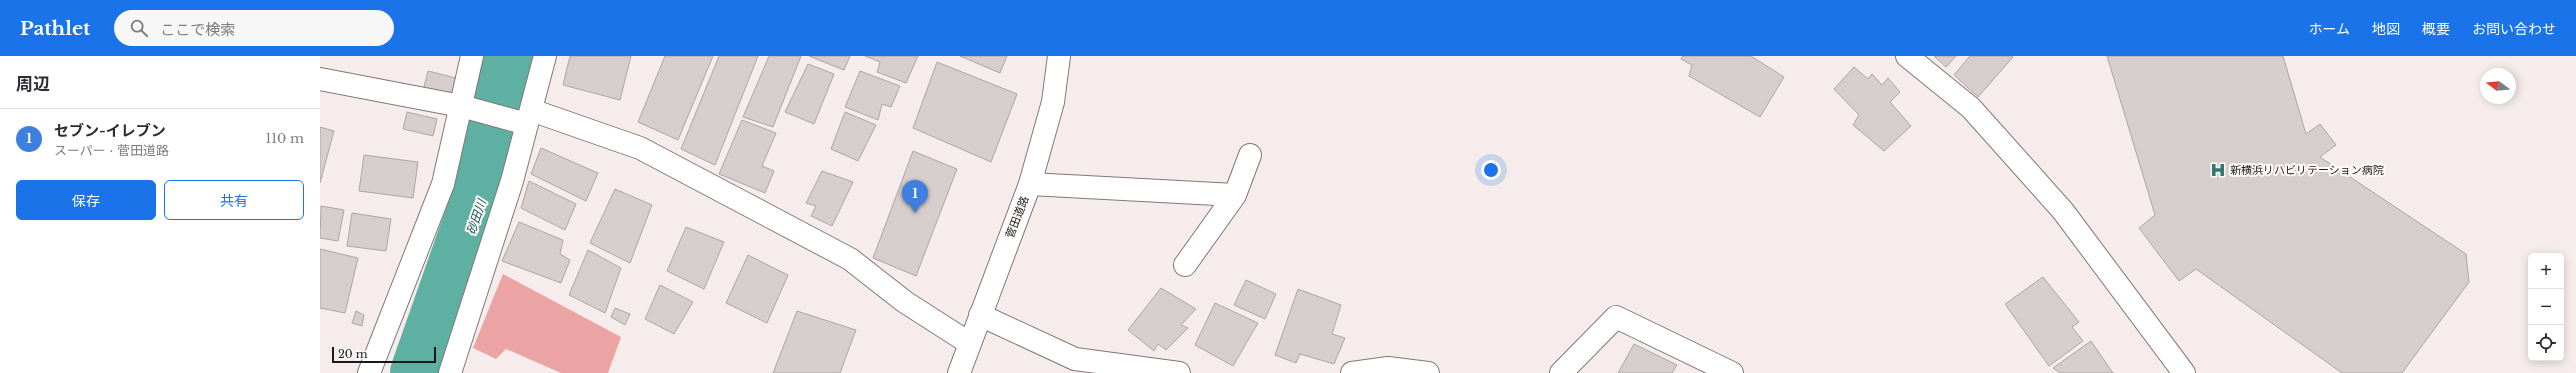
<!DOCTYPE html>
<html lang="ja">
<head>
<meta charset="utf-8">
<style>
	:root { --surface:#fff; --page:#f7f7f7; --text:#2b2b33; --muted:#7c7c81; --line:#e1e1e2; --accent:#1a73e8 }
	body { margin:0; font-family:"Libre Baskerville","Noto Sans JP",serif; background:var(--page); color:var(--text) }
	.controls { position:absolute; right:12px; bottom:12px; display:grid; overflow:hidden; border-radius:6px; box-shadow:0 2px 10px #0003 }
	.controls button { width:36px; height:36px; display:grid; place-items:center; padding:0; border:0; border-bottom:1px solid var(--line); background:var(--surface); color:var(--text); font:20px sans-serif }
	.compass { position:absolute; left:2160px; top:12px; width:36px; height:36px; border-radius:50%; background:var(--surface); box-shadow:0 2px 10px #0003; rotate:286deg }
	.scale { position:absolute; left:12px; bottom:10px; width:104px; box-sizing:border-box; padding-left:4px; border:2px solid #1b1818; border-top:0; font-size:11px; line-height:14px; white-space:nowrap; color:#1b1818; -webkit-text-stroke:3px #fffbfb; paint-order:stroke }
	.you { position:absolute; left:1171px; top:114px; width:14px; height:14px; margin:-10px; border:3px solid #fff; border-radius:50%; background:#1a73e8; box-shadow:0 0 0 6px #1a73e833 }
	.badge { display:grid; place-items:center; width:26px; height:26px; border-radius:50%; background:var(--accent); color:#fff; font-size:13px; font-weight:700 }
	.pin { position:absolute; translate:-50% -33px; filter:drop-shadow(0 1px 2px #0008) }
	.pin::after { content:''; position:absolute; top:21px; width:14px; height:12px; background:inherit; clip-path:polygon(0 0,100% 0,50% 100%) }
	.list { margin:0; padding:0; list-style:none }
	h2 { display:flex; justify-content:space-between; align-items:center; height:52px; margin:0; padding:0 16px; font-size:17px }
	h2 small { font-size:13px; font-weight:400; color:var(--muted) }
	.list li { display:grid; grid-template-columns:26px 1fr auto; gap:12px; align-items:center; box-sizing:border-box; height:60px; padding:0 16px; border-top:1px solid var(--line) }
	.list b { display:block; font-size:15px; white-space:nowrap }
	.list p { margin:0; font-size:13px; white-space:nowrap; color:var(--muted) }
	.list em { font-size:13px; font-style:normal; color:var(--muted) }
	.actions { display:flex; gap:8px; padding:12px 16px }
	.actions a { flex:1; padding:9px 0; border:1px solid var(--accent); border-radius:6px; text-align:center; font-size:14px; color:var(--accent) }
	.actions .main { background:var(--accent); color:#fff }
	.icon { flex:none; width:22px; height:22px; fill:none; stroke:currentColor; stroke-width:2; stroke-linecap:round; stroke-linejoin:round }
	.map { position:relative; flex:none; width:2256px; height:317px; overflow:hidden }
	header { display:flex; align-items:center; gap:24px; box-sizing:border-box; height:56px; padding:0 20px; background:var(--accent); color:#fff }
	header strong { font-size:19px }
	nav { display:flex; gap:22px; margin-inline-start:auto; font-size:14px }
	.search { width:280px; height:36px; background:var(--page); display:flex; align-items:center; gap:10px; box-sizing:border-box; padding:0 14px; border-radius:22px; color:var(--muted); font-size:15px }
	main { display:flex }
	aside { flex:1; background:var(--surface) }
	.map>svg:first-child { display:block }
	.forest { fill:#eba4a3 }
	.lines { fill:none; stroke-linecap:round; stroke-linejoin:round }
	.river { stroke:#5eb0a2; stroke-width:62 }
	.building { fill:#d6cdcd; stroke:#aea5a5 }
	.minor-casing { stroke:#807877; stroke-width:24 }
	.tertiary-casing { stroke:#807877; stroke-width:24 }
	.minor { stroke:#fff; stroke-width:22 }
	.tertiary { stroke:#fff; stroke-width:22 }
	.labels { text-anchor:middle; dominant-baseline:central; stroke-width:4; stroke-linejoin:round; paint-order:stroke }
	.poi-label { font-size:11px; fill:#1b1818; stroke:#fffbfb; text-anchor:start }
	.street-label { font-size:11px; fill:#1b1818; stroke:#fffbfb }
	.water-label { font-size:12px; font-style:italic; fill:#13584e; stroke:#fffbfb }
</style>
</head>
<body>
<header>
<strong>Pathlet</strong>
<div class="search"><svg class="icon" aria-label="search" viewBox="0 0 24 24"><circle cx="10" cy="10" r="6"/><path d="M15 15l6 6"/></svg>ここで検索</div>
<nav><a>ホーム</a><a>地図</a><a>概要</a><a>お問い合わせ</a></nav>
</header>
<main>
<aside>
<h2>周辺<small></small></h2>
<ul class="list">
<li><span class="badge" style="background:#3f7fe0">1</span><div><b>セブン-イレブン</b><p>スーパー · 菅田道路</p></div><em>110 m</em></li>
</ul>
<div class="actions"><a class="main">保存</a><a>共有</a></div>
</aside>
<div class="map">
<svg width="2256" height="317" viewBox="0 0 2256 317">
	<rect width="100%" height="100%" fill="#f6ecec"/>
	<path class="forest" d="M183,218L301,281L288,317H241L186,293L176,303L153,292Z"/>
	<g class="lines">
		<path class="river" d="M101,317L165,135L195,0"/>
	</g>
	<path class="building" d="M250,0H311L300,44L243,29Z
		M345,0H393L358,84L318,66Z
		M399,0H438L395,109L361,93Z
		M449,0H481L453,71L423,61Z
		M489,0H530L524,14Z
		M545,0H598L586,27L557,16L560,6Z
		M640,0H687L680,17Z
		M1363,0H1431L1464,21L1440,61L1369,20L1372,9L1361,3Z
		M1614,0H1636L1626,11Z
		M1650,0H1692L1693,1L1658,41L1634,19Z
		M1787,0H1963L1986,78L2000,68L2016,89L2000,101L2146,198L2149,226L2082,317H2022L1876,213L1859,225L1819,172L1835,159Z
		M617,6L697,38L671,106L593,72Z
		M488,8L514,18L494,68L465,56Z
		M1534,11L1548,23L1552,18L1562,29L1568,22L1580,36L1570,46L1591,70L1564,95L1533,69L1539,59L1514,33Z
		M108,15L136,22L131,42L103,35Z
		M540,15L580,30L571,51L562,48L558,64L525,51Z
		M87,56L117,63L113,80L83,73Z
		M525,56L556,69L538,105L511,93Z
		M422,64L456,77L442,110L454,115L445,137L399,118Z
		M0,71L14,75L0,127Z
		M221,92L278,117L266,145L211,118Z
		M593,95L637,113L596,220L553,202Z
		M44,99L98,106L93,142L39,135Z
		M502,115L533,126L512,170L491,160L496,150L486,147Z
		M209,125L256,148L245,174L201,152Z
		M295,133L332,149L310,207L270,187Z
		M1,150L24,154L18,185L0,182Z
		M32,157L71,163L66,195L27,190Z
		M199,166L243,184L240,198L250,204L241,227L182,205Z
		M366,171L404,186L384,233L347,215Z
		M0,193L38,202L25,257L0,252Z
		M268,194L301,212L285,257L249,239Z
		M428,199L468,219L447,267L406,247Z
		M1723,221L1759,266L1752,271L1763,285L1729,310L1685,248Z
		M926,224L956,238L945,263L914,249Z
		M340,229L373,246L354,278L325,263Z
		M841,232L876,253L861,269L868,272L846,294L838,288L834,295L808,274Z
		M978,233L1021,249L1012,278L1025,282L1014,308L980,298L976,307L955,299Z
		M895,247L938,267L913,310L875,289Z
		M295,252L310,258L305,269L291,261Z
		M36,255L44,259L42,270L32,267Z
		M477,255L536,274L520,317H453Z
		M1771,285L1793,317H1740L1733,312Z
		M1314,288L1357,309L1352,317H1298Z"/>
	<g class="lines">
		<g class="minor-casing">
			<path id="minor" d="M1587,0L1651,52L1743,155L1864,317
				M0,23L141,50L207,68
				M211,54L320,92L530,203L585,246L649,287
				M710,128L915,139
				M865,209L915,139L930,99
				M660,259L755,303L859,317
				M49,317L123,128L152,0
				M130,317L192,125L225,0
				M1032,317L1068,312L1108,317
				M1241,317L1296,261L1412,317"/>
		</g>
		<g class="tertiary-casing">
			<path id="tertiary" d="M639,317L710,128L733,46L739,0"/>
		</g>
		<use href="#minor" class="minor"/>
		<use href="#tertiary" class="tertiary"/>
	</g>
	<defs>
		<g id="hospital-bare" transform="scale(1.2)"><path d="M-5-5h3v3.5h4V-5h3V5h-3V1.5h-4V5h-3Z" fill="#34796d" stroke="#fffbfb" stroke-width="2.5" paint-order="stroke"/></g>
	</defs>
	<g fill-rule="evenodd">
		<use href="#hospital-bare" x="1898" y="114"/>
	</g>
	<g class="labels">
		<g class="poi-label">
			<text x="1910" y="114">新横浜リハビリテーション病院</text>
		</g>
		<g class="street-label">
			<text transform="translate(697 161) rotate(-69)">菅田道路</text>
		</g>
		<g class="water-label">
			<text transform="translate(156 161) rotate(-71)">砂田川</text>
		</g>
	</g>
</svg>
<div class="controls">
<button>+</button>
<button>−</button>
<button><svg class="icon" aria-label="locate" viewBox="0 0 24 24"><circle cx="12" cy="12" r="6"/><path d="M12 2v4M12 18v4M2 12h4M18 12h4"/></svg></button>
</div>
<svg class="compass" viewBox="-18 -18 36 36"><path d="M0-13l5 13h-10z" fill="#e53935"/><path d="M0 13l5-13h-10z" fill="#7c7c81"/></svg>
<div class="scale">20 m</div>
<div class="you"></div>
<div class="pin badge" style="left:595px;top:157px;background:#3f7fe0">1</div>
</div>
</main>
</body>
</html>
